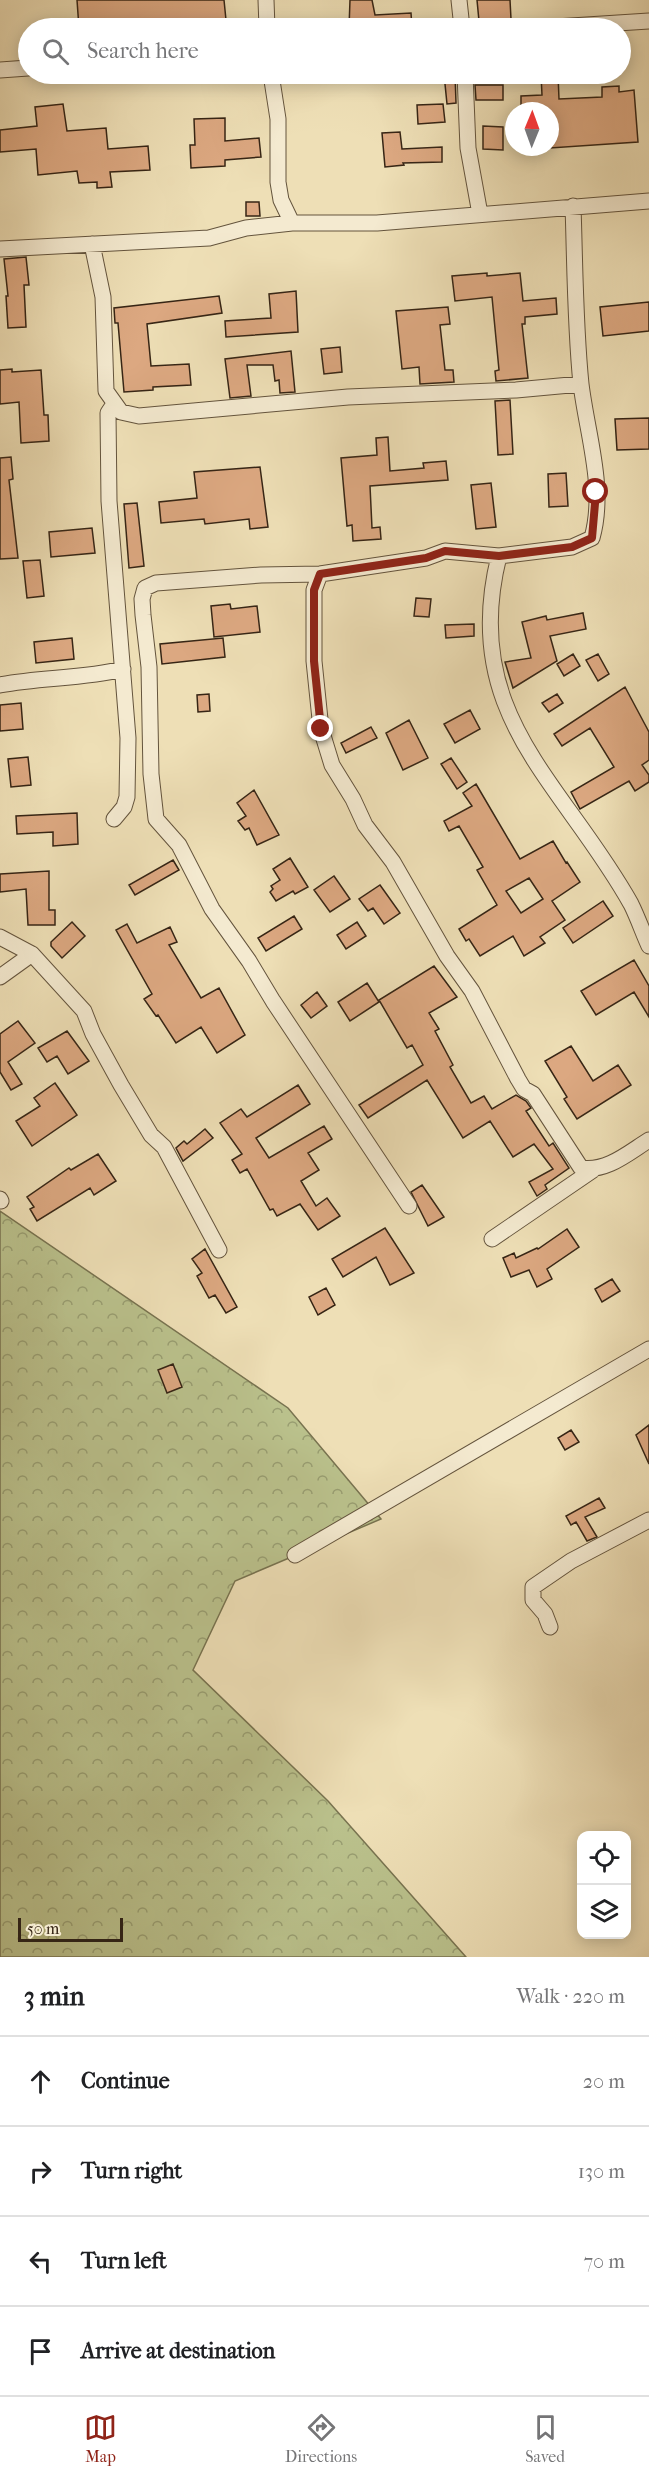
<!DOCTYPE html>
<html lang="en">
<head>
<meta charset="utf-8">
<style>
	:root { --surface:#fff; --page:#f6f6f6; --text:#202124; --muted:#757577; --line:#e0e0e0; --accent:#8f2418 }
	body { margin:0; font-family:"IM FELL French Canon",serif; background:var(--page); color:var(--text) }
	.controls { position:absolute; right:18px; bottom:18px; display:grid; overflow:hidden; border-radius:12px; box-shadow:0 3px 15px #0003 }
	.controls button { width:54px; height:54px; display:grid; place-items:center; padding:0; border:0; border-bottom:2px solid var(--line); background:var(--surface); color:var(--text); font:30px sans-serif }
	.compass { position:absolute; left:505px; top:102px; width:54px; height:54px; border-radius:50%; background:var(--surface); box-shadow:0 3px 15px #0003; rotate:1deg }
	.scale { position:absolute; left:18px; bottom:15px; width:105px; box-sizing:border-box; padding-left:6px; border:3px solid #362515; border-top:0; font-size:16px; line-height:21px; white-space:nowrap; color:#362515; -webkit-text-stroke:4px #f4ead0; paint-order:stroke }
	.stop { position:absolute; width:18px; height:18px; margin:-14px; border:4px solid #8f2418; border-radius:50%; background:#fff }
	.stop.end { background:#8f2418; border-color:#fff; box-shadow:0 2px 6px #0008 }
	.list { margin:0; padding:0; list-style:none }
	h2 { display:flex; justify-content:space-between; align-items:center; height:78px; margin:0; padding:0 24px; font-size:26px }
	h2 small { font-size:20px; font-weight:400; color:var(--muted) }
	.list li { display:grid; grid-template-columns:39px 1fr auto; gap:18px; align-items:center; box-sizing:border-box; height:90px; padding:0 24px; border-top:2px solid var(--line) }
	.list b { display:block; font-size:22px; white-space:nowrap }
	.list em { font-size:20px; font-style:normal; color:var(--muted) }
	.icon { flex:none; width:33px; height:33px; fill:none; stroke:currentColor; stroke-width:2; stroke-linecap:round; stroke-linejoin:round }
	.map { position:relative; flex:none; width:649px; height:1957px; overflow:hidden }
	.search { position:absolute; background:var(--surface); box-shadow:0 3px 15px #0003; left:18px; right:18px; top:18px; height:66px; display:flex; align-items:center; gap:15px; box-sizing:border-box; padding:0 21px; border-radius:33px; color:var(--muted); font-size:22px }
	.sheet { height:438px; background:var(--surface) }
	nav { display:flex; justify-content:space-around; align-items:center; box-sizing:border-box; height:84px; border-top:2px solid var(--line); background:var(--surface); font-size:16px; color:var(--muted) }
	nav a { display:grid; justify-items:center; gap:3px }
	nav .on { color:var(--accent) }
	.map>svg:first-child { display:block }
	.forest { fill:url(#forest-crowns); stroke:#787350; stroke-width:1.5 }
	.building { fill:#dca881; stroke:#362515; stroke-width:1.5; fill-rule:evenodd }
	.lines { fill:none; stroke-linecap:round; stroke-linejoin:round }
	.street-casing { stroke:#64543d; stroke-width:17 }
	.street { stroke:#f4ead0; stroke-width:15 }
	.route { stroke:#8f2418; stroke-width:8 }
</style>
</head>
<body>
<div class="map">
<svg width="649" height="1957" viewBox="0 0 649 1957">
	<defs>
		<pattern id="forest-crowns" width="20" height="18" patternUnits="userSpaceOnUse" patternTransform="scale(1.5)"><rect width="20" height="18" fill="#bac18c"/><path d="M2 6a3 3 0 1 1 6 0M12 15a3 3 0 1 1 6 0" fill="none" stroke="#989d71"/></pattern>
	</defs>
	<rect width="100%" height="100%" fill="#eedfb6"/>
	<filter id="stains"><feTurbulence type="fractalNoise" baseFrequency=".00333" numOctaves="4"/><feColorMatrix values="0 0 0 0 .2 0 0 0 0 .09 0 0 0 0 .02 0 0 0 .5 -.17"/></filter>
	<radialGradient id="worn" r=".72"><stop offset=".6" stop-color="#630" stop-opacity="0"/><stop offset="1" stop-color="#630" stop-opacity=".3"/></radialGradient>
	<path class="forest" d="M0,1211L288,1408L381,1519L235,1581L193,1670L328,1801L466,1957H0Z"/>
	<path class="building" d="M77,0H224L226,20L184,24V28H79Z
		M350,0H372L375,15L411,13L412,27L349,28Z
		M477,0H510L511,19L479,21Z
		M444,74H455L456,103L447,104Z
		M541,74H558L559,99L602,97V87L619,86V92L634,90L638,142L550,148V111H521V96L542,95Z
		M475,85H503V100H476Z
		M63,104L67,131L106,128L108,149L148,146L150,170L110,172L112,187L97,188V182L79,183L77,171L38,175L36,149L0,152V130L37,126L35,107Z
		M443,104L445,122L418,124L417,105Z
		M225,118V141L259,138L261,157L225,160V166L191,168L190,145H195L194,119Z
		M483,126L503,127V150L483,149Z
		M400,132L402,149L442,147V162L403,163L404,165L385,167L382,133Z
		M246,202H259L260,216H246Z
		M26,257L29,285H24L26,327L8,328L6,296H8L4,259Z
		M487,273V276L520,273L523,301L556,298L557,314L525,317V324H522L528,378L496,381L495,371L499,370L492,297L455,301L452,276Z
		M296,291L298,332L226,337L225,321L271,318L269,294Z
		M219,296L222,313L147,324L151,366L189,364L191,385L153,387V390L124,392L118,323H115L114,308Z
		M649,302V331L603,336L600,307Z
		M448,307L450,324L440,325L445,370H453L454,382L420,384L419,367L402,369L396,311Z
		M340,347L342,372L324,374L321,349Z
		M291,351L295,392L280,393L279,380L275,381L273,365H247L251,396L230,398L225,359Z
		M12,369V372L41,370L44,415H48L49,441L21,443L19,402L0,404V370Z
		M510,400L513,454L498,455L495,401Z
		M649,418V449L617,450L615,419Z
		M388,437L390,471L424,468L423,463L446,461L448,480L370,486L372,528L380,527L381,539L353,541L352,525L347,526L341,458L377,455L376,438Z
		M11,457L13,479L9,480L18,558L0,559V458Z
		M260,467L268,527L250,529L249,519L205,524L204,519L161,523L159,502L197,498L194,472Z
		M566,473L568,506L549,507L548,474Z
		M491,483L496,527L476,529L471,485Z
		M137,503L144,566L129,568L124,504Z
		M92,528L95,553L51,557L49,532Z
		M40,560L44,596L27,598L23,561Z
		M416,598L431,599L429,617L414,616Z
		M230,604L231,609L257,606L260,632L214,637L211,606Z
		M583,613L586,629L550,636L557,661L513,688L505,662L531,658L522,622L546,616L547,620Z
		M474,624V636L446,638L445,625Z
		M72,638L74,659L36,663L34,642Z
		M223,638L225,657L162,664L160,644Z
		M573,654L580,666L564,676L557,664Z
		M598,654L609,674L598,681L586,660Z
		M625,687L649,732V760L642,765L649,775V782L635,791L629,781L580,809L571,792L614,767L590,728L562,746L554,734Z
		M209,694L210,711L198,712L197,695Z
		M557,694L563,703L549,712L542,703Z
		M21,703L23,729L0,731V705Z
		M470,710L480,729L455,743L444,724Z
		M409,720L428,758L403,770L386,733Z
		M371,727L377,738L346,753L341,743Z
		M28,757L31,785L11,787L8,759Z
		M451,758L467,782L457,789L441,764Z
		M476,784L520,859L553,841L566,863L567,862L580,882L552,901L565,920L540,937L545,943L524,956L513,936L480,956L469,939L466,941L459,929L497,905L477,870L483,867L459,826L449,831L444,821L472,806L463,793ZM529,878L543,899L521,913L506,891Z
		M254,790L279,835L257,845L249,828L245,830L238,821L246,816L237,803Z
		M77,813L78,844L53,846V832L17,834L16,816Z
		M290,858L308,887L295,894L293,891L276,901L270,892L273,889L271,886L280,880L273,869Z
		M173,860L179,870L135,895L129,885Z
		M49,871V910H55V925H28L26,889L0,892V874Z
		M334,876L350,899L330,912L314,890Z
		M380,885L400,913L384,924L373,908L368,911L359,899Z
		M603,901L613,916L573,943L563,928Z
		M294,916L302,929L266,951L258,938Z
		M72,922L85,936L62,958L51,946V942Z
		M357,922L366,936L346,949L337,935Z
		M127,924L137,943L170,927L177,942L169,945L201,998L219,988L245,1035L217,1053L201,1027L176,1043L158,1015L156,1016L144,999L152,994L116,930Z
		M634,960L649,986V1017L634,992L596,1015L581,991Z
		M434,966L457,997L429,1013L439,1029L435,1031L453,1065L450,1067L471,1103L484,1096L492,1109L516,1095L526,1101L531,1108L526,1111L549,1146L553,1143L569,1168L545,1185L547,1189L537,1196L529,1182L553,1169L534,1144L513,1157L490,1121L463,1138L427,1080L368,1118L359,1105L423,1065L412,1045L407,1048L379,1000Z
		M367,983L379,1002L350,1021L338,1002Z
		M317,992L327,1006L311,1018L301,1005Z
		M18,1021L35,1043L8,1062L22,1084L11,1090L0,1072V1034Z
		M67,1031L89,1061L68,1074L57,1056L47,1062L38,1048Z
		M571,1046L593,1081L618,1065L631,1085L577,1119L564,1099L567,1097L545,1061Z
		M55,1083L77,1115L32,1146L16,1121L40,1106L34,1098Z
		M298,1085L310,1104L256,1138L269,1158L324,1126L332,1139L308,1153L319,1170L301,1181L316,1206L327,1198L340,1216L318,1230L300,1204L277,1216L273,1209L270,1210L247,1169L240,1173L232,1160L242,1154L220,1123L241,1109L247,1117Z
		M205,1129L213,1138L183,1161L176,1148L184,1141L187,1144Z
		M98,1154L116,1181L94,1195L90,1188L37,1221L30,1209L34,1207L27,1197L69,1168L71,1170Z
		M422,1185L444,1217L428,1226L411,1192Z
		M385,1228L414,1273L390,1285L376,1257L343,1277L332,1259Z
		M567,1229L579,1247L547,1269L552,1279L537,1287L529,1270L511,1277L503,1258L514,1253L516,1258L537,1248L538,1249Z
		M205,1249L237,1307L226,1313L215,1295L209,1298L197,1276L202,1273L192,1259Z
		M612,1279L620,1291L602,1302L595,1289Z
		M326,1288L335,1305L318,1315L309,1297Z
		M173,1364L182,1387L167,1393L158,1370Z
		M649,1425V1464L636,1435Z
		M571,1430L579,1442L565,1450L558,1438Z
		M599,1498L605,1508L585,1517L597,1537L587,1541L576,1522L571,1525L566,1516Z"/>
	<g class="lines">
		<g class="street-casing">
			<path id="street" d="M266,0L267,28
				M459,0L462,28
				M540,28L649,21
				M0,70L28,68
				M271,74L278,119V182L281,200L292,223
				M465,74L468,148L480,214
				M92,244L103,297L106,391L121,412L139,416L348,397L516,390L581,384
				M0,249L209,238L246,228L292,223H377L649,201
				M499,556C459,715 563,782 631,904C638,918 643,933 649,946
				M320,574L314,590V661L321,729L332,765L353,799L365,825L393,862L447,956L472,991L518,1079L524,1089L533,1094L581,1168C607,1172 628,1153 649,1140
				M0,685C41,677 83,679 123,669
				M114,819L124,807L127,797L128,738L109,501L108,413L114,404
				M0,937L32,954L84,1011L93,1034L121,1085L151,1135L164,1147L219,1250
				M0,977L32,954
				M0,1199L1,1201
				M409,1206L273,1001L249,961L212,909L179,845L156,819L151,774L149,667L143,615L142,599L145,588L156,583L261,575L320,574L426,558L445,551L499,556L572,547L592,538C606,488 587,434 581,384C575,325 575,265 573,206
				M492,1239L593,1170
				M295,1555L649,1349
				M550,1627L545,1614L533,1600V1587L571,1561L649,1520"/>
		</g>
		<use href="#street" class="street"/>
	</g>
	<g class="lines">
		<path class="route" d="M321,729L314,661V590L320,574L426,558L445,551L499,556L572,547L592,538L596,492"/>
	</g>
	<rect width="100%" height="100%" filter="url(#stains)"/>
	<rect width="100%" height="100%" fill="url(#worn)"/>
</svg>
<div class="controls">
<button><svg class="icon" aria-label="locate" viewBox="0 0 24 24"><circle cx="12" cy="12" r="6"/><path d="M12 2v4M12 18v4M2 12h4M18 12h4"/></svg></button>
<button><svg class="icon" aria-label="layers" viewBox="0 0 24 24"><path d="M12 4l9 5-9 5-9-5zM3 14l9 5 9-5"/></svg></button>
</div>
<svg class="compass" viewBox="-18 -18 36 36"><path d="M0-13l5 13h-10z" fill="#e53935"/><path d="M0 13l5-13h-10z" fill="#757577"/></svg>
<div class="scale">50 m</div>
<div class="stop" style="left:596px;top:492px"></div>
<div class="stop end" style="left:321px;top:729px"></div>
<div class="search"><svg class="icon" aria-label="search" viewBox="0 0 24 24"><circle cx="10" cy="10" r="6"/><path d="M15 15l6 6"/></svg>Search here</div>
</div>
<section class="sheet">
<h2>3 min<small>Walk · 220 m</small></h2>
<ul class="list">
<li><svg class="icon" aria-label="ahead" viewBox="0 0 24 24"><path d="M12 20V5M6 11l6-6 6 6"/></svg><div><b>Continue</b></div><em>20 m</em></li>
<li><svg class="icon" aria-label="right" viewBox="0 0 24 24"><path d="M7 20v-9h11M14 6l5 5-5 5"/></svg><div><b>Turn right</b></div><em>130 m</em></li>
<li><svg class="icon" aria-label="left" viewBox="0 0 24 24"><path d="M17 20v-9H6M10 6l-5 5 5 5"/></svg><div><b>Turn left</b></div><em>70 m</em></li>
<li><svg class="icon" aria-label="arrive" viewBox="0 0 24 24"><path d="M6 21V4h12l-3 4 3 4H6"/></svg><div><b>Arrive at destination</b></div></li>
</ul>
</section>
<nav>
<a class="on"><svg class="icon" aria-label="map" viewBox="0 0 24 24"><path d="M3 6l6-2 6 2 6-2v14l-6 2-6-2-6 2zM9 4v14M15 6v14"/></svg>Map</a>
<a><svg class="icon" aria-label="directions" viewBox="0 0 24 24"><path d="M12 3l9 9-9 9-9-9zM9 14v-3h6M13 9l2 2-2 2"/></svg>Directions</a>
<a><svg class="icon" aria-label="saved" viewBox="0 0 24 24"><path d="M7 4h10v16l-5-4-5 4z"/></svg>Saved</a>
</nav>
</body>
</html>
